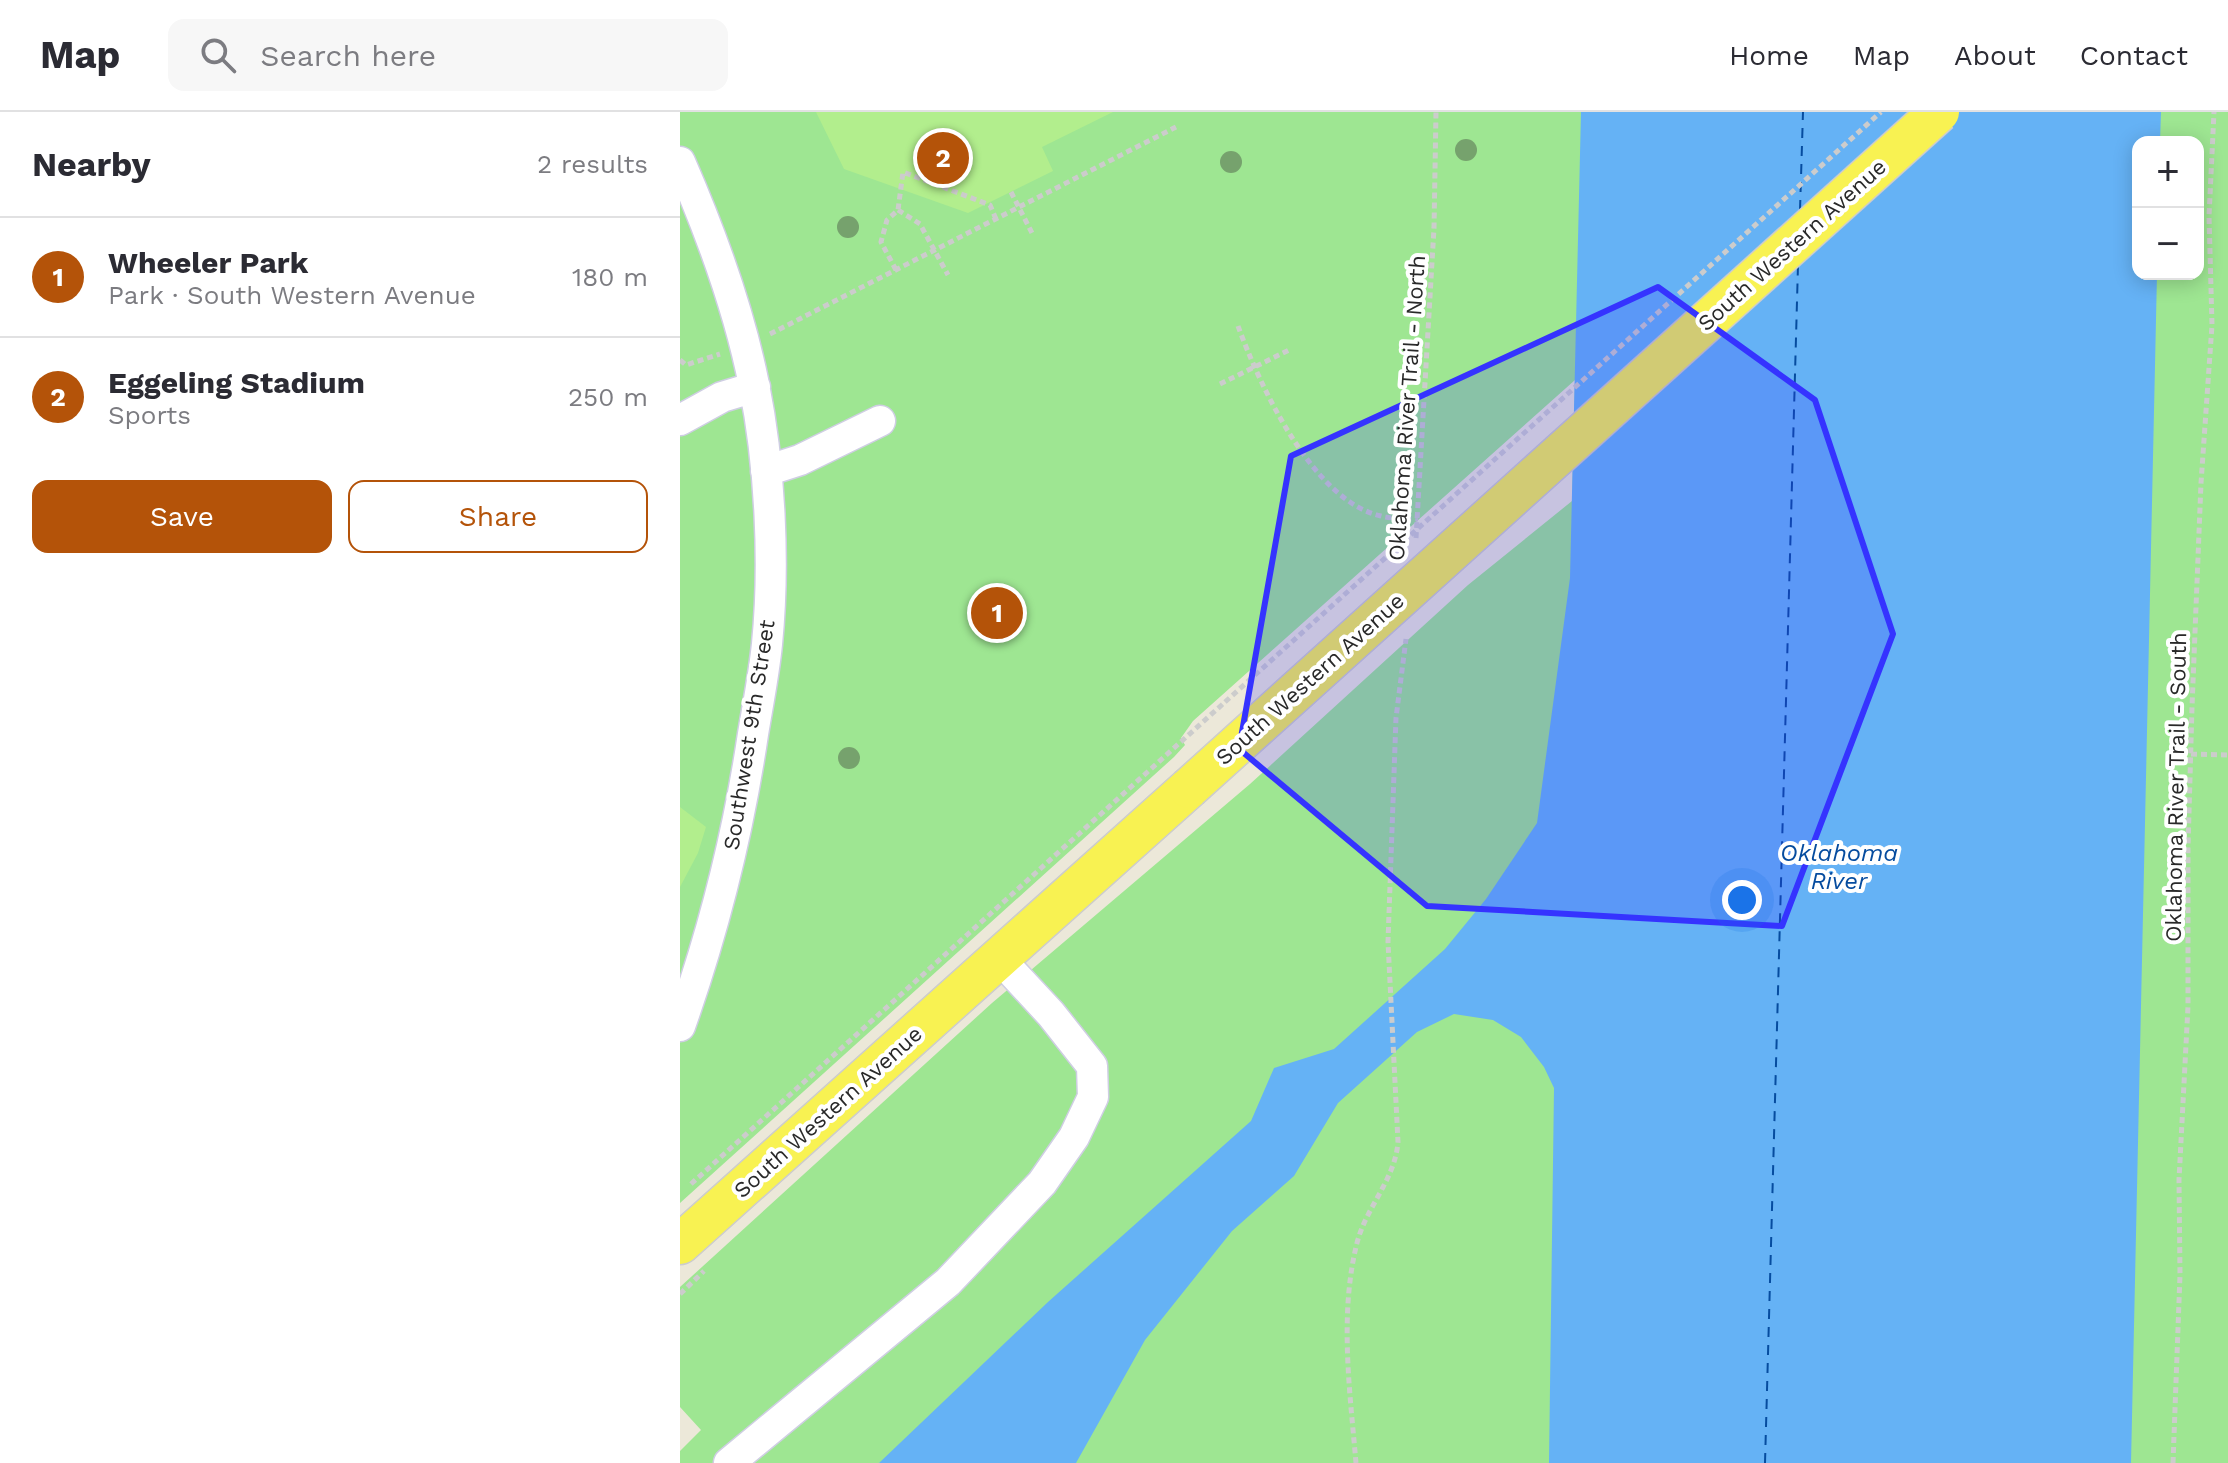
<!DOCTYPE html>
<html lang="en">
<head>
<meta charset="utf-8">
<style>
	:root { --surface:#fff; --page:#f7f7f7; --text:#2b2b33; --muted:#7c7c81; --line:#e1e1e2; --accent:#b45309 }
	body { margin:0; font-family:"Work Sans",sans-serif; background:var(--page); color:var(--text) }
	.controls { position:absolute; right:24px; top:24px; display:grid; overflow:hidden; border-radius:16px; box-shadow:0 4px 20px #0003 }
	.controls button { width:72px; height:72px; display:grid; place-items:center; padding:0; border:0; border-bottom:2px solid var(--line); background:var(--surface); color:var(--text); font:40px sans-serif }
	.you { position:absolute; left:1062px; top:788px; width:28px; height:28px; margin:-20px; border:6px solid #fff; border-radius:50%; background:#1a73e8; box-shadow:0 0 0 12px #1a73e833 }
	.badge { display:grid; place-items:center; width:52px; height:52px; border-radius:50%; background:var(--accent); color:#fff; font-size:26px; font-weight:700 }
	.pin { position:absolute; translate:-50% -50%; border:4px solid #fff; box-shadow:0 2px 8px #0006 }
	.list { margin:0; padding:0; list-style:none }
	h2 { display:flex; justify-content:space-between; align-items:center; height:104px; margin:0; padding:0 32px; font-size:34px }
	h2 small { font-size:26px; font-weight:400; color:var(--muted) }
	.list li { display:grid; grid-template-columns:52px 1fr auto; gap:24px; align-items:center; box-sizing:border-box; height:120px; padding:0 32px; border-top:2px solid var(--line) }
	.list b { display:block; font-size:30px; white-space:nowrap }
	.list p { margin:0; font-size:26px; white-space:nowrap; color:var(--muted) }
	.list em { font-size:26px; font-style:normal; color:var(--muted) }
	.actions { display:flex; gap:16px; padding:24px 32px }
	.actions a { flex:1; padding:18px 0; border:2px solid var(--accent); border-radius:16px; text-align:center; font-size:28px; color:var(--accent) }
	.actions .main { background:var(--accent); color:#fff }
	.icon { flex:none; width:44px; height:44px; fill:none; stroke:currentColor; stroke-width:2; stroke-linecap:round; stroke-linejoin:round }
	.map { position:relative; flex:none; width:1548px; height:1351px; overflow:hidden }
	header { display:flex; align-items:center; gap:48px; box-sizing:border-box; height:112px; padding:0 40px; background:var(--surface); border-bottom:2px solid var(--line) }
	header strong { font-size:38px }
	nav { display:flex; gap:44px; margin-inline-start:auto; font-size:28px }
	.search { width:560px; height:72px; background:var(--page); display:flex; align-items:center; gap:20px; box-sizing:border-box; padding:0 28px; border-radius:16px; color:var(--muted); font-size:30px }
	main { display:flex }
	aside { flex:1; background:var(--surface) }
	.map>svg:first-child { display:block }
	.green { fill:#9ee692; fill-rule:evenodd }
	.pitch { fill:#b2ee8d }
	.water { fill:#65b2f5 }
	.lines { fill:none; stroke-linecap:round; stroke-linejoin:round }
	.ferry { stroke:#064c9f; stroke-width:2; stroke-dasharray:10 8; stroke-linecap:butt }
	.minor-casing { stroke:#cfcee3; stroke-width:33 }
	.major-casing { stroke:#ccc; stroke-width:43 }
	.path { stroke:#ccc; stroke-width:5; stroke-dasharray:6 4; stroke-linecap:butt }
	.minor { stroke:#fff; stroke-width:30 }
	.major { stroke:#f8f252; stroke-width:40 }
	.major-bridge-casing { stroke:#ccc; stroke-width:43; stroke-linecap:butt }
	.path-bridge { stroke:#ccc; stroke-width:5; stroke-dasharray:6 4; stroke-linecap:butt }
	.major-bridge { stroke:#f8f252; stroke-width:40 }
	.tree { fill:#76a26d }
	.marked { fill:#3533ff; fill-opacity:0.2; stroke:#3533ff; stroke-width:6; stroke-linejoin:round }
	.labels { text-anchor:middle; dominant-baseline:central; stroke-width:8; stroke-linejoin:round; paint-order:stroke }
	.street-label { font-size:22px; fill:#292929; stroke:#fff }
	.water-label { font-size:24px; font-style:italic; fill:#064c9f; stroke:#fff }
</style>
</head>
<body>
<header>
<strong>Map</strong>
<div class="search"><svg class="icon" aria-label="search" viewBox="0 0 24 24"><circle cx="10" cy="10" r="6"/><path d="M15 15l6 6"/></svg>Search here</div>
<nav><a>Home</a><a>Map</a><a>About</a><a>Contact</a></nav>
</header>
<main>
<aside>
<h2>Nearby<small>2 results</small></h2>
<ul class="list">
<li><span class="badge">1</span><div><b>Wheeler Park</b><p>Park · South Western Avenue</p></div><em>180 m</em></li>
<li><span class="badge">2</span><div><b>Eggeling Stadium</b><p>Sports</p></div><em>250 m</em></li>
</ul>
<div class="actions"><a class="main">Save</a><a>Share</a></div>
</aside>
<div class="map">
<svg width="1548" height="1351" viewBox="0 0 1548 1351">
	<rect width="100%" height="100%" fill="#ece8d9"/>
	<path class="green" d="M0,0H1548V1351H0V1339L21,1318L0,1295V1175L312,891L570,672L788,473L892,389L895,268L513,609L501,626L505,633L494,645L0,1091ZM1458,30H1518V162H1458Z"/>
	<path class="pitch" d="M136,0H433L362,35L373,59L288,101L164,57Z
		M0,695L26,715L18,741L0,775Z"/>
	<path class="water" d="M901,0H1481L1480,30H1458V162H1477L1451,1351H869L874,976L864,955L841,925L813,908L774,902L737,920L658,991L614,1064L552,1119L465,1228L396,1351H199L368,1190L571,1009L594,956L654,937L765,837L806,787L857,711L890,466Z"/>
	<g class="lines">
		<path class="ferry" d="M1120,98L1123,0
			M1085,1351L1118,153"/>
		<g class="minor-casing">
			<path id="minor" d="M0,50C31,121 59,197 74,273C90,352 95,452 87,532C84,562 78,592 73,622C58,723 34,818 0,914
				M0,308L42,285L75,275
				M86,359L120,348L200,309
				M49,1351L268,1170L362,1071L394,1025L413,985L412,954L371,902L319,846"/>
		</g>
		<g class="major-casing">
			<path id="major" d="M0,1132L509,676"/>
		</g>
		<path class="path" d="M331,80L352,121
			M218,98L240,112L268,163
			M216,158L201,130L207,108L218,98L223,60L310,93L316,107
			M558,214C580,274 633,389 701,404C713,407 726,407 738,407
			M90,222L496,15
			M0,248L6,253L40,242
			M540,272L611,237
			M736,426L754,116L756,0
			M1511,642L1548,643
			M11,1072L545,590
			M0,1182L24,1159
			M676,1351C670,1280 659,1202 677,1131C686,1095 715,1068 718,1030L708,830L716,606L726,527
			M1493,1351L1500,1163L1499,1068L1508,894V736L1512,595L1521,371L1532,213L1529,104L1534,0"/>
		<use href="#minor" class="minor"/>
		<use href="#major" class="major"/>
		<g class="major-bridge-casing">
			<path id="major-bridge" d="M509,676L1259,0"/>
		</g>
		<path class="path-bridge" d="M545,590L1201,0"/>
		<use href="#major-bridge" class="major-bridge"/>
	</g>
	<g class="tree">
		<circle cx="786" cy="38" r="11"/>
		<circle cx="551" cy="50" r="11"/>
		<circle cx="168" cy="115" r="11"/>
		<circle cx="169" cy="646" r="11"/>
	</g>
	<path class="marked" d="M978,175L1135,288L1213,522L1102,814L747,794L559,637L611,344Z"/>
	<g class="labels">
		<g class="street-label">
			<text transform="translate(1112 133) rotate(-42)">South Western Avenue</text>
			<text transform="translate(727 296) rotate(-86)">Oklahoma River Trail - North</text>
			<text transform="translate(630 567) rotate(-42)">South Western Avenue</text>
			<text transform="translate(69 623) rotate(-81)">Southwest 9th Street</text>
			<text transform="translate(1496 675) rotate(-89)">Oklahoma River Trail - South</text>
			<text transform="translate(148 1000) rotate(-42)">South Western Avenue</text>
		</g>
		<g class="water-label">
			<text x="1159" y="741">Oklahoma<tspan x="1159" dy="28">River</tspan></text>
		</g>
	</g>
</svg>
<div class="controls">
<button>+</button>
<button>−</button>
</div>
<div class="you"></div>
<div class="pin badge" style="left:317px;top:501px">1</div>
<div class="pin badge" style="left:263px;top:46px">2</div>
</div>
</main>
</body>
</html>
